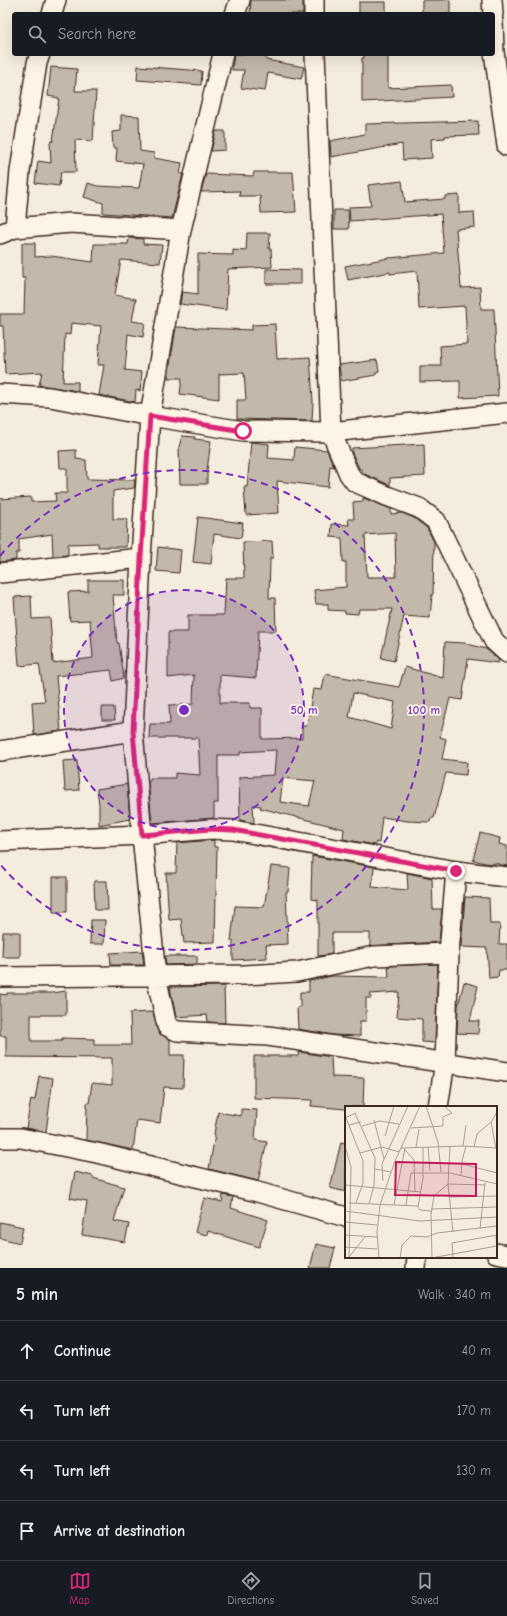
<!DOCTYPE html>
<html lang="en">
<head>
<meta charset="utf-8">
<style>
	:root { --surface:#171b24; --page:#242831; --text:#f1f3f6; --muted:#9ea1a6; --line:#363941; --accent:#db2777 }
	body { margin:0; font-family:"Comic Neue",sans-serif; background:var(--page); color:var(--text) }
	.stop { position:absolute; width:12px; height:12px; margin:-9px; border:3px solid #db2777; border-radius:50%; background:#fff }
	.stop.end { background:#db2777; border-color:#fff; box-shadow:0 1px 4px #0008 }
	.list { margin:0; padding:0; list-style:none }
	h2 { display:flex; justify-content:space-between; align-items:center; height:52px; margin:0; padding:0 16px; font-size:17px }
	h2 small { font-size:13px; font-weight:400; color:var(--muted) }
	.list li { display:grid; grid-template-columns:26px 1fr auto; gap:12px; align-items:center; box-sizing:border-box; height:60px; padding:0 16px; border-top:1px solid var(--line) }
	.list b { display:block; font-size:15px; white-space:nowrap }
	.list em { font-size:13px; font-style:normal; color:var(--muted) }
	.icon { flex:none; width:22px; height:22px; fill:none; stroke:currentColor; stroke-width:2; stroke-linecap:round; stroke-linejoin:round }
	.map { position:relative; flex:none; width:507px; height:1268px; overflow:hidden }
	.search { position:absolute; background:var(--surface); box-shadow:0 4px 16px #0002; left:12px; right:12px; top:12px; height:44px; display:flex; align-items:center; gap:10px; box-sizing:border-box; padding:0 14px; border-radius:4px; color:var(--muted); font-size:15px }
	.sheet { height:292px; background:var(--surface) }
	nav { display:flex; justify-content:space-around; align-items:center; box-sizing:border-box; height:56px; border-top:1px solid var(--line); background:var(--surface); font-size:11px; color:var(--muted) }
	nav a { display:grid; justify-items:center; gap:2px }
	nav .on { color:var(--accent) }
	.map>svg:first-child { display:block }
	.building { fill:#c3b9aa; stroke:#3b2a1e; fill-rule:evenodd }
	.lines { fill:none; stroke-linecap:round; stroke-linejoin:round }
	.minor-casing { stroke:#3b2a1e; stroke-width:22 }
	.minor { stroke:#fcf5e5; stroke-width:19 }
	.route { stroke:#db2777; stroke-width:5 }
	.ring { fill:none; stroke:#7b2cbf; stroke-width:2; stroke-dasharray:7 5 }
	.inset-road { fill:none; stroke:#aa9f91; stroke-width:1 }
	.view { fill:#c2185b; fill-opacity:0.15; stroke:#c2185b; stroke-width:2 }
	.inset-edge { fill:none; stroke:#3b2a1e; stroke-width:2 }
	.centre { fill:#7b2cbf; stroke:#fcf5e5; stroke-width:2 }
	.ring-label { font-size:12px; text-anchor:middle; font-weight:bold; fill:#7b2cbf; stroke:#fcf5e5; stroke-width:3.5; stroke-linejoin:round; paint-order:stroke }
</style>
</head>
<body>
<div class="map">
<svg width="507" height="1268" viewBox="0 0 507 1268">
	<rect width="100%" height="100%" fill="#f4eddd"/>
	<filter id="ink" filterUnits="userSpaceOnUse"><feTurbulence type="fractalNoise" baseFrequency=".025" numOctaves="2"/><feDisplacementMap in="SourceGraphic" scale="8" xChannelSelector="R" yChannelSelector="G"/><feConvolveMatrix kernelMatrix="1 2 1 2 8 2 1 2 1" color-interpolation-filters="sRGB"/></filter>
	<g filter="url(#ink)">
		<path class="building" d="M251,0H303V14H250Z
			M422,0H450V14H422Z
			M359,2H386V14H359Z
			M234,54H266V60L304,67L301,79L268,73L265,91L241,88L244,70H232Z
			M364,54H388V88L451,85L452,97L362,102V58H364Z
			M138,66L202,71L201,85L137,80Z
			M51,67L77,69L75,91H96L93,141L75,140L76,172H61L59,186L35,183L38,161L51,163L50,142L53,141L59,98L48,96Z
			M121,115L139,116L140,151L154,153V158L182,163L180,174H183L172,218L103,213V203L84,197L88,183L97,186L139,188L143,164L116,161L117,148H113L112,132L121,131Z
			M478,121L479,135L445,136V138L431,139L432,158L403,160L402,144L331,157L330,141L365,134V124Z
			M216,131H225V150L211,151Z
			M254,172H293L296,212L261,213L260,196H239L240,191L201,192L206,174L253,176Z
			M402,181L405,202L445,199V196L459,195V213L474,212L475,227L456,229L461,288L480,287L481,309H494L498,396L460,398V381L420,382V366H441L440,346L467,344L465,306L419,309L417,271L390,274V272L348,280L345,266L389,258L444,253L441,214L350,221L349,207L371,206L368,185Z
			M334,210H348L349,229H334Z
			M247,233H270L269,249H271L272,267L228,269L226,310L180,304L182,292L198,294V254L233,255V250L246,251Z
			M129,238L143,239V244L162,245L160,263L121,260L115,295L136,299L132,321L145,323L143,337L128,334L125,370L142,372L140,391L136,390L135,402L99,395L104,365H98L101,326L71,323L70,335L65,334L63,382H78V391L39,385L42,372L5,374L3,326H0V314H24L25,278H22V243H35V257L51,256L93,262L94,244H128Z
			M266,269L301,270V284H266Z
			M275,324L277,359L310,357L313,401L312,421L237,419V400H246L244,373L219,374V399L180,394L182,378H168L176,327L252,330V325Z
			M377,360L379,371L376,372V375L341,381L339,365Z
			M182,436L195,437L194,439L211,441L207,470V484H180L179,447Z
			M251,442L269,444L268,458L294,460L295,447L327,450L334,467L330,466L328,487L277,481L279,513L246,515L244,487H247Z
			M424,444L425,476L390,478V485L362,473V470L359,468L352,453V448Z
			M76,450V459L86,460L87,479L135,480L134,488L113,491V519H127L126,547H98V543L68,544V555L53,556L52,534L19,539V553H16V560L0,562V499L31,497V502L56,501L55,493H67V468H60L59,451Z
			M363,498L391,509V514L402,513L414,518L427,528L434,542L433,594H432L430,618L404,616L394,661L381,658L392,609H359L358,614L345,613V611L328,610V604H316L314,590L346,587V562H343L342,538L331,537L332,524L349,525L348,519H354L353,502L363,501ZM395,533L396,577H367L365,535Z
			M198,517L243,523L241,538L214,534L211,564L193,562Z
			M272,541L273,558H270L269,598H275L276,631H258L256,678L220,675V703H250V708H262V739L302,738V726H307L313,689L322,690L325,674L399,687L405,667L443,678L445,642L464,643L486,649L499,660L498,663L468,659L462,700L450,698L440,737L446,739L442,759L467,762L466,775L446,773L434,818H431L430,822L407,821L382,817L379,843L376,842L375,845L343,839L344,829L260,808L261,806L253,805L254,823L240,820L239,777L274,775L276,750L240,752V755H218V803H214V818L152,823L148,781H150V778H175V773L200,775L198,738H149L150,724H170L169,705L193,704L194,675L168,678V632H188V615H224L226,578H244L243,542ZM353,693L395,702L391,729L349,717ZM283,778L315,781L309,806L280,802Z
			M158,547L181,550L179,573L156,571Z
			M88,580H124V595H113L117,643H119L124,678L113,681L111,670L56,676L61,731L34,735L32,702L45,701L39,664L19,666L14,597L31,596L32,619L50,618L53,663L93,658L90,620L70,621L68,592L88,591Z
			M102,707H114L115,720H102Z
			M77,760L79,790L65,791L63,761Z
			M127,784L130,819L99,825V804L97,789Z
			M480,833L500,838L499,844L507,846V866L494,863V864L485,863L473,860Z
			M214,840V847H217L215,942L184,943L181,919L169,920L166,873H176L177,843Z
			M312,856L374,867L372,887L408,890L407,873L432,878L433,909H442L439,942L370,946V933H332V954L318,956V900L311,899Z
			M271,866L290,868L288,892H286L288,944L266,945L267,958L233,960V941H231L235,906L264,907Z
			M53,877H67V912H53Z
			M94,881H107L108,910H95Z
			M465,897L489,898L490,924H500L499,944H507V970H499L498,977L489,978L487,948L461,947Z
			M91,920H105L104,944H90Z
			M3,932H20V957H2Z
			M142,951L144,965H111L110,953Z
			M165,956H197V964L166,965Z
			M438,964L435,1043L422,1042V1019L397,1017L399,992L370,994L371,998H366V1021H360V1036L334,1035L298,1029L297,1008L300,1007V992H309V981L332,976L389,977L388,966Z
			M464,982L478,986L470,1021H479L478,1034L457,1033L458,1006Z
			M224,986L225,1023L208,1022L207,1015L176,1017L170,987Z
			M66,991V1015H31V1041H62V1038L94,1039V1045H131L130,1013L153,1012L158,1032L170,1040V1055H184L183,1088L164,1087L160,1123L137,1120L133,1150L86,1140L87,1103H89L92,1083L112,1085V1058L6,1057V1036H0V994L7,995V993H52Z
			M299,1052L331,1057L332,1077L364,1078L363,1107H346V1109L311,1106L312,1100L254,1098V1056H298Z
			M39,1076L53,1078L46,1132L26,1128L31,1099L35,1100Z
			M241,1109L257,1110L255,1140L267,1142L258,1181L209,1169L215,1135L214,1134L218,1112L241,1116Z
			M341,1142L346,1143V1192L330,1188Z
			M75,1172L93,1176V1178L124,1187L114,1221L129,1224L125,1242L82,1235L87,1201L70,1198Z
			M223,1195L233,1197L231,1208L268,1220L259,1247L208,1231L207,1235L195,1232L204,1198L222,1202Z
			M0,1222L23,1227L20,1243L0,1238Z
			M316,1244L335,1248L330,1268H310Z"/>
		<g class="lines">
			<g class="minor-casing">
				<path id="minor" d="M492,0L493,14
					M52,14L56,0
					M235,14L240,0
					M314,14V0
					M493,21L494,52L507,146
					M223,54L181,230L150,416L141,558L133,731L142,835L156,976L167,1026L177,1031L268,1036L507,1072
					M315,54L331,432L349,474L355,482L387,496L419,508L436,521L494,641L507,653
					M15,228L20,171L37,63L40,54
					M0,234L15,228L71,223L181,230
					M0,394L50,397L150,416L243,431L331,432L507,413
					M0,573L141,558
					M0,751L133,731
					M0,841L142,835L210,829L233,830L456,871L507,877
					M0,977L244,975L297,972L374,956L449,953
					M438,1107L445,1062L449,953L456,871
					M0,1138H21L97,1153L254,1191L346,1217
					M496,1253L507,1255
					M416,1268L417,1257"/>
			</g>
			<use href="#minor" class="minor"/>
		</g>
	</g>
	<g class="lines" filter="url(#ink)">
		<path class="route" d="M243,431L150,416L141,558L133,731L142,835L210,829L233,830L456,871"/>
	</g>
	<circle cx="184" cy="710" r="120" fill="#7b2cbf" fill-opacity=".12"/>
	<g class="ring">
		<circle cx="184" cy="710" r="120"/>
		<path d="M0 556A240 240 0 1 1 0 864"/>
	</g>
	<g transform="translate(345 1106)">
		<rect width="152" height="152" fill="#f4eddd"/>
		<path class="inset-road" d="M81,0L93,36L96,66M10,7L30,52L29,79L24,98M0,12L11,7M1,12L18,55V77L11,97M29,14L39,53M146,16L151,43M4,19L16,16M17,20L35,15L54,18M66,22L98,20V11L107,7L99,0M40,30L49,0M0,40L6,61L4,152M105,40L103,78L108,126M118,40L121,19M71,41L74,23M83,41L85,65M129,41L132,28L147,15L152,6M56,42L118,40L152,42M78,42V72L73,101L75,104L86,105M60,44L69,54L70,85M15,47L37,41L54,46M117,58L152,67M30,63L46,66M116,69L117,55L121,40M38,75L37,58L63,0M0,79L76,86M105,91L152,90M4,97L73,100M49,99L60,42M61,99L66,67H105L152,78M86,103L152,101M0,105L75,115L152,111M0,116L32,119M135,123L140,77M0,129L32,131M151,129L152,152M0,141L32,143M4,151L20,131M34,152L32,127L35,99L50,55L75,0M55,152L57,139L66,130L82,131L92,127L152,120M86,152L152,140M87,152L86,109L89,90L103,78L140,79M108,152L107,137L152,129"/>
		<path class="view" d="M51,56L131,58V90L50,89Z"/>
		<rect width="152" height="152" class="inset-edge"/>
	</g>
	<circle cx="184" cy="710" r="6" class="centre"/>
	<g class="ring-label">
		<text x="304" y="714">50 m</text>
		<text x="424" y="714">100 m</text>
	</g>
</svg>
<div class="stop" style="left:243px;top:431px"></div>
<div class="stop end" style="left:456px;top:871px"></div>
<div class="search"><svg class="icon" aria-label="search" viewBox="0 0 24 24"><circle cx="10" cy="10" r="6"/><path d="M15 15l6 6"/></svg>Search here</div>
</div>
<section class="sheet">
<h2>5 min<small>Walk · 340 m</small></h2>
<ul class="list">
<li><svg class="icon" aria-label="ahead" viewBox="0 0 24 24"><path d="M12 20V5M6 11l6-6 6 6"/></svg><div><b>Continue</b></div><em>40 m</em></li>
<li><svg class="icon" aria-label="left" viewBox="0 0 24 24"><path d="M17 20v-9H6M10 6l-5 5 5 5"/></svg><div><b>Turn left</b></div><em>170 m</em></li>
<li><svg class="icon" aria-label="left" viewBox="0 0 24 24"><path d="M17 20v-9H6M10 6l-5 5 5 5"/></svg><div><b>Turn left</b></div><em>130 m</em></li>
<li><svg class="icon" aria-label="arrive" viewBox="0 0 24 24"><path d="M6 21V4h12l-3 4 3 4H6"/></svg><div><b>Arrive at destination</b></div></li>
</ul>
</section>
<nav>
<a class="on"><svg class="icon" aria-label="map" viewBox="0 0 24 24"><path d="M3 6l6-2 6 2 6-2v14l-6 2-6-2-6 2zM9 4v14M15 6v14"/></svg>Map</a>
<a><svg class="icon" aria-label="directions" viewBox="0 0 24 24"><path d="M12 3l9 9-9 9-9-9zM9 14v-3h6M13 9l2 2-2 2"/></svg>Directions</a>
<a><svg class="icon" aria-label="saved" viewBox="0 0 24 24"><path d="M7 4h10v16l-5-4-5 4z"/></svg>Saved</a>
</nav>
</body>
</html>
